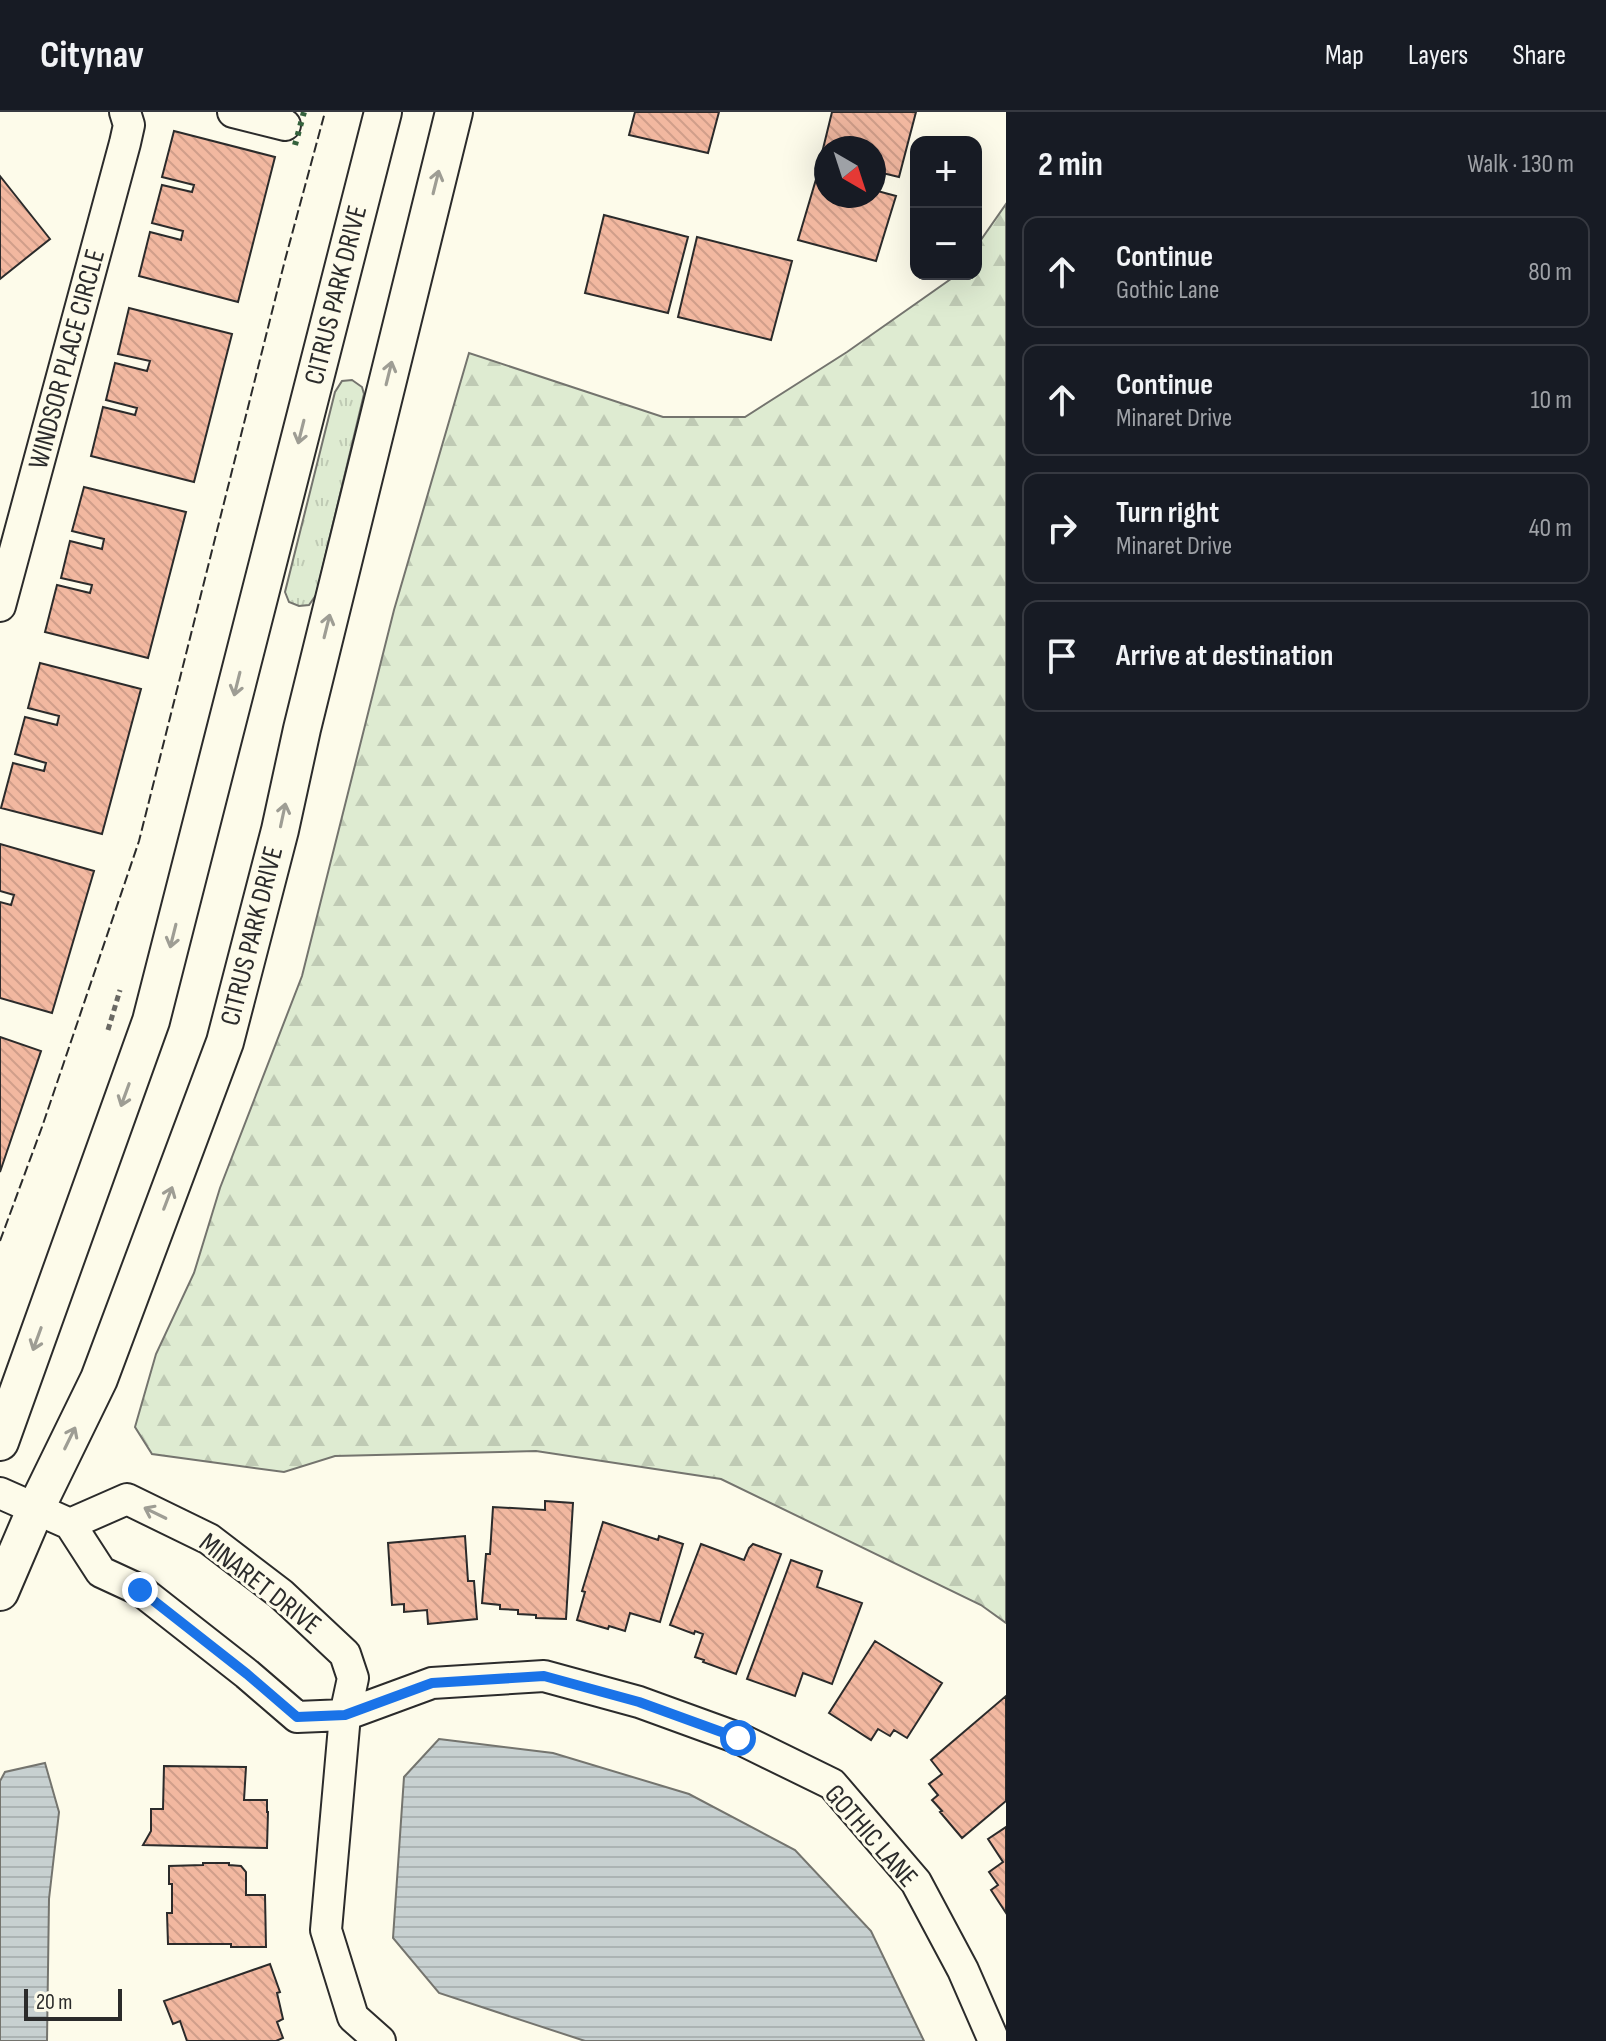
<!DOCTYPE html>
<html lang="en">
<head>
<meta charset="utf-8">
<style>
	:root { --surface:#171b24; --page:#242831; --text:#f1f3f6; --muted:#9ea1a6; --line:#363941 }
	body { margin:0; font-family:"Sofia Sans Condensed",sans-serif; background:var(--page); color:var(--text) }
	.controls { position:absolute; right:24px; top:24px; display:grid; overflow:hidden; border-radius:16px; box-shadow:0 8px 32px #0002 }
	.controls button { width:72px; height:72px; display:grid; place-items:center; padding:0; border:0; border-bottom:2px solid var(--line); background:var(--surface); color:var(--text); font:40px sans-serif }
	.compass { position:absolute; left:814px; top:24px; width:72px; height:72px; border-radius:50%; background:var(--surface); box-shadow:0 8px 32px #0002; rotate:141deg }
	.scale { position:absolute; left:24px; bottom:20px; width:98px; box-sizing:border-box; padding-left:8px; border:4px solid #2b2b2b; border-top:0; font-size:22px; line-height:28px; white-space:nowrap; color:#2b2b2b; -webkit-text-stroke:6px #fdfbea; paint-order:stroke }
	.stop { position:absolute; width:24px; height:24px; margin:-18px; border:6px solid #1a73e8; border-radius:50%; background:#fff }
	.stop.end { background:#1a73e8; border-color:#fff; box-shadow:0 2px 8px #0008 }
	.list { margin:0; padding:0; list-style:none }
	h2 { display:flex; justify-content:space-between; align-items:center; height:104px; margin:0; padding:0 32px; font-size:34px }
	h2 small { font-size:26px; font-weight:400; color:var(--muted) }
	.list li { display:grid; grid-template-columns:52px 1fr auto; gap:24px; align-items:center; box-sizing:border-box; height:112px; margin:0 16px 16px; padding:0 16px; border:2px solid var(--line); border-radius:16px }
	.list b { display:block; font-size:30px; white-space:nowrap }
	.list p { margin:0; font-size:26px; white-space:nowrap; color:var(--muted) }
	.list em { font-size:26px; font-style:normal; color:var(--muted) }
	.icon { flex:none; width:44px; height:44px; fill:none; stroke:currentColor; stroke-width:2; stroke-linecap:round; stroke-linejoin:round }
	.map { position:relative; flex:none; width:1006px; height:1929px; overflow:hidden }
	header { display:flex; align-items:center; gap:48px; box-sizing:border-box; height:112px; padding:0 40px; background:var(--surface); border-bottom:2px solid var(--line) }
	header strong { font-size:38px }
	nav { display:flex; gap:44px; margin-inline-start:auto; font-size:28px }
	main { display:flex }
	aside { flex:1; background:var(--surface) }
	.map>svg:first-child { display:block }
	.grass { fill:url(#grass-tufts); stroke:#74746e; stroke-width:2 }
	.forest { fill:url(#forest-firs); stroke:#74746e; stroke-width:2 }
	.water { fill:url(#water-rules); stroke:#74746e; stroke-width:2 }
	.building { fill:url(#building-back-hatch); stroke:#2b2b2b; stroke-width:2 }
	.lines { fill:none; stroke-linecap:round; stroke-linejoin:round }
	.minor-casing { stroke:#2b2b2b; stroke-width:34 }
	.tertiary-casing { stroke:#2b2b2b; stroke-width:40 }
	.path { stroke:#6a6964; stroke-width:5; stroke-dasharray:6 4; stroke-linecap:butt }
	.minor { stroke:#fdfbea; stroke-width:30 }
	.tertiary { stroke:#fdfbea; stroke-width:36 }
	.hedge { stroke:#34623c; stroke-width:6; stroke-dasharray:4 6; stroke-linecap:butt }
	.fence { stroke:#2b2b2b; stroke-width:2; stroke-dasharray:10 4; stroke-linecap:butt }
	.oneway { stroke:#9e9d94 }
	.route { stroke:#1a73e8; stroke-width:10 }
	.labels { text-anchor:middle; dominant-baseline:central; stroke-width:6; stroke-linejoin:round; paint-order:stroke }
	.street-label { font-size:28px; fill:#2b2b2b; stroke:#fdfbea }
</style>
</head>
<body>
<header>
<strong>Citynav</strong>
<nav><a>Map</a><a>Layers</a><a>Share</a></nav>
</header>
<main>
<div class="map">
<svg width="1006" height="1929" viewBox="0 0 1006 1929">
	<defs>
		<pattern id="grass-tufts" width="24" height="20" patternUnits="userSpaceOnUse" patternTransform="scale(2)"><rect width="24" height="20" fill="#deebd1"/><path d="M3 7l-1-3M5 7V3M7 7l1-3M15 17l-1-3M17 17v-4M19 17l1-3" fill="none" stroke="#bfcab4"/></pattern>
		<pattern id="forest-firs" width="22" height="20" patternUnits="userSpaceOnUse" patternTransform="scale(2)"><rect width="22" height="20" fill="#deebd1"/><path d="M5 1l3.5 6h-7zM16 11l3.5 6h-7z" fill="#bfcab4"/></pattern>
		<pattern id="water-rules" width="6" height="5" patternUnits="userSpaceOnUse" patternTransform="scale(2)"><rect width="6" height="5" fill="#c7d0d0"/><path d="M0 2.5h6" fill="none" stroke="#abb3b3"/></pattern>
		<pattern id="building-back-hatch" width="6" height="6" patternUnits="userSpaceOnUse" patternTransform="scale(2)"><rect width="6" height="6" fill="#f2b8a0"/><path d="M-1 5l2 2M0 0l6 6M5-1l2 2" fill="none" stroke="#d09e8a"/></pattern>
	</defs>
	<rect width="100%" height="100%" fill="#fdfbea"/>
	<path class="grass" d="M352,268L362,275L364,282L316,483L309,493L299,494L289,490L285,480L335,280L342,269Z"/>
	<path class="forest" d="M1006,92V1511L981,1493L721,1367L536,1339L335,1344L284,1360L152,1342L135,1315L156,1242L194,1161L220,1076L302,864L394,498L469,241L663,305H745L847,240L958,162H976V135Z"/>
	<path class="water" d="M439,1627L553,1641L689,1682L795,1738L871,1819L924,1929H585L439,1881L393,1826L404,1665Z
		M45,1651L59,1700L49,1787L47,1929H0V1669L5,1660Z"/>
	<path class="building" d="M635,0H719L708,41L629,23Z
		M832,0H916L899,65L874,59V36H826V46L821,45Z
		M174,19L275,45L238,190L139,164L150,120L181,128L183,119L152,111L162,73L192,80L194,73L162,65Z
		M0,64L50,127L0,167Z
		M817,64L826,66V84H874V78L896,84L876,149L798,128Z
		M604,103L688,125L668,201L585,181Z
		M697,125L792,149L771,228L678,205Z
		M129,196L232,222L194,370L91,344L103,295L135,303L137,296L106,288L115,251L147,259L150,249L118,242Z
		M84,375L186,400L148,546L45,520L57,473L90,481L92,473L61,466L70,429L102,437L104,427L72,419Z
		M40,551L141,577L102,722L1,696L13,651L44,659L46,651L15,642L25,605L57,613L59,604L28,596Z
		M0,732L94,759L52,901L0,886V790L11,793L14,783L0,779Z
		M0,925L41,939L0,1060Z
		M545,1389L573,1391L566,1507L536,1506V1503L518,1502V1498L500,1497V1493L482,1491L486,1442H490L493,1395L545,1398Z
		M603,1410L658,1428L659,1424L683,1432L660,1510L630,1501L625,1519L609,1514L608,1517L577,1508L585,1480L582,1479Z
		M465,1424L468,1469H474L477,1507L428,1512L427,1498L404,1500V1492L392,1493L388,1431Z
		M701,1432L744,1448L749,1436L753,1432L781,1442L736,1562L703,1550L704,1548L695,1545L703,1522L695,1519L694,1522L670,1513Z
		M791,1448L822,1459L817,1475L862,1491L832,1572L803,1561L795,1584L747,1567Z
		M875,1529L942,1571L907,1626L894,1618L890,1624L878,1617L871,1628L829,1601Z
		M1006,1584V1689L962,1726L940,1700L942,1699L932,1688L938,1683L929,1672L942,1662L931,1648Z
		M164,1654L246,1655L244,1688H267V1700H268L267,1736L143,1733L151,1719V1697H163Z
		M1006,1715V1801L991,1778L998,1773L989,1760L1003,1750L988,1727Z
		M203,1751H229V1753L241,1754L246,1760V1783H265L266,1835H231V1832H168L167,1801H172V1772H169V1754L203,1753Z
		M270,1852L280,1880L277,1881L283,1907L277,1910L283,1926L276,1929H187L180,1909L173,1912L164,1889Z"/>
	<g class="lines">
		<g class="minor-casing">
			<path id="minor" d="M233,0L285,13
				M0,494L125,31L129,13L125,0
				M0,1381L70,1412L101,1460L140,1478L247,1562L297,1605L345,1603L432,1571L544,1564L639,1590L738,1626L832,1672L916,1770L963,1858L994,1929
				M70,1412L127,1387L209,1427L281,1482L345,1542L353,1566L345,1603L326,1818L353,1905L380,1929"/>
		</g>
		<g class="tertiary-casing">
			<path id="tertiary" d="M0,1330L151,909L383,0
				M0,1480L36,1396L99,1267L225,930L280,718L302,617L454,0"/>
		</g>
		<path class="path" d="M108,918L120,878"/>
		<use href="#minor" class="minor"/>
		<use href="#tertiary" class="tertiary"/>
		<path class="hedge" d="M295,33L304,0"/>
		<path class="fence" d="M0,1129L42,1015L139,729L285,148L325,0"/>
	</g>
	<defs><path id="oneway-shaft" d="M-6 0H5M1.5-3L5.5 0L1.5 3" fill="none" stroke-width="1.6" stroke-linecap="round" stroke-linejoin="round" transform="scale(2)"/></defs>
	<g class="oneway">
		<use href="#oneway-shaft" transform="translate(436 70) rotate(-76)"/>
		<use href="#oneway-shaft" transform="translate(389 261) rotate(-76)"/>
		<use href="#oneway-shaft" transform="translate(301 320) rotate(104)"/>
		<use href="#oneway-shaft" transform="translate(327 514) rotate(-76)"/>
		<use href="#oneway-shaft" transform="translate(237 572) rotate(104)"/>
		<use href="#oneway-shaft" transform="translate(283 703) rotate(-78)"/>
		<use href="#oneway-shaft" transform="translate(173 824) rotate(104)"/>
		<use href="#oneway-shaft" transform="translate(125 983) rotate(110)"/>
		<use href="#oneway-shaft" transform="translate(168 1086) rotate(-69)"/>
		<use href="#oneway-shaft" transform="translate(37 1227) rotate(110)"/>
		<use href="#oneway-shaft" transform="translate(70 1326) rotate(-64)"/>
		<use href="#oneway-shaft" transform="translate(155 1401) rotate(-154)"/>
	</g>
	<g class="lines">
		<path class="route" d="M140,1478L247,1562L297,1605L345,1603L432,1571L544,1564L639,1590L738,1626"/>
	</g>
	<g class="labels">
		<g class="street-label">
			<text transform="translate(336 183) rotate(-76)">CITRUS PARK DRIVE</text>
			<text transform="translate(67 247) rotate(-75)">WINDSOR PLACE CIRCLE</text>
			<text transform="translate(252 824) rotate(-76)">CITRUS PARK DRIVE</text>
			<text transform="translate(260 1472) rotate(38)">MINARET DRIVE</text>
			<text transform="translate(871 1724) rotate(49)">GOTHIC LANE</text>
		</g>
	</g>
</svg>
<div class="controls">
<button>+</button>
<button>−</button>
</div>
<svg class="compass" viewBox="-18 -18 36 36"><path d="M0-13l5 13h-10z" fill="#e53935"/><path d="M0 13l5-13h-10z" fill="#9ea1a6"/></svg>
<div class="scale">20 m</div>
<div class="stop" style="left:738px;top:1626px"></div>
<div class="stop end" style="left:140px;top:1478px"></div>
</div>
<aside>
<h2>2 min<small>Walk · 130 m</small></h2>
<ul class="list">
<li><svg class="icon" aria-label="ahead" viewBox="0 0 24 24"><path d="M12 20V5M6 11l6-6 6 6"/></svg><div><b>Continue</b><p>Gothic Lane</p></div><em>80 m</em></li>
<li><svg class="icon" aria-label="ahead" viewBox="0 0 24 24"><path d="M12 20V5M6 11l6-6 6 6"/></svg><div><b>Continue</b><p>Minaret Drive</p></div><em>10 m</em></li>
<li><svg class="icon" aria-label="right" viewBox="0 0 24 24"><path d="M7 20v-9h11M14 6l5 5-5 5"/></svg><div><b>Turn right</b><p>Minaret Drive</p></div><em>40 m</em></li>
<li><svg class="icon" aria-label="arrive" viewBox="0 0 24 24"><path d="M6 21V4h12l-3 4 3 4H6"/></svg><div><b>Arrive at destination</b></div></li>
</ul>
</aside>
</main>
</body>
</html>
